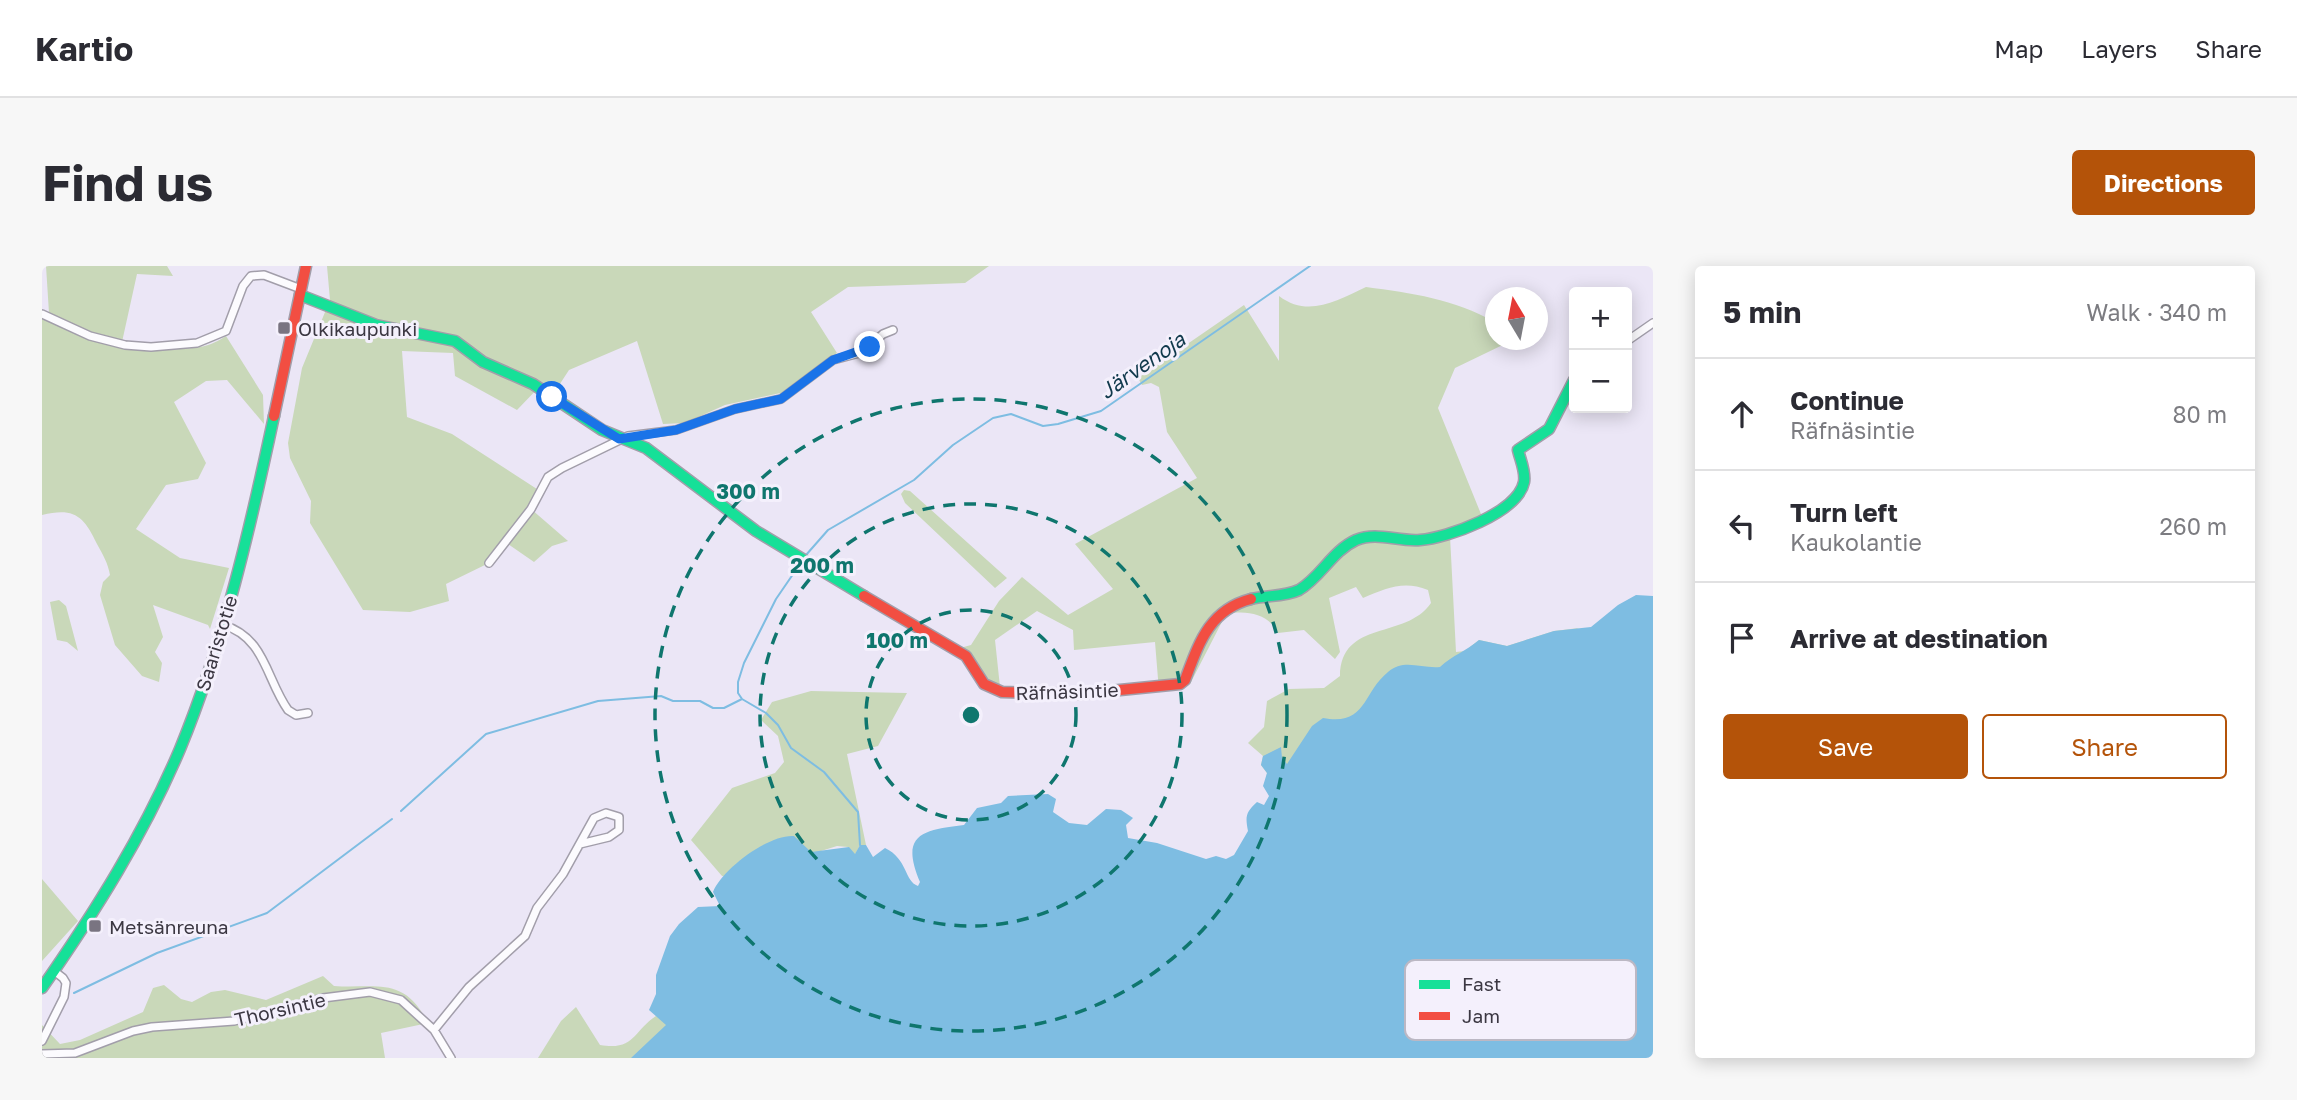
<!DOCTYPE html>
<html lang="en">
<head>
<meta charset="utf-8">
<style>
	:root { --surface:#fff; --page:#f7f7f7; --text:#2b2b33; --muted:#7c7c81; --line:#e1e1e2; --accent:#b45309 }
	body { margin:0; font-family:"Golos Text",sans-serif; background:var(--page); color:var(--text) }
	.controls { position:absolute; right:21px; top:21px; display:grid; overflow:hidden; border-radius:7px; box-shadow:0 4px 18px #0003 }
	.controls button { width:63px; height:63px; display:grid; place-items:center; padding:0; border:0; border-bottom:2px solid var(--line); background:var(--surface); color:var(--text); font:35px sans-serif }
	.compass { position:absolute; left:1443px; top:21px; width:63px; height:63px; border-radius:50%; background:var(--surface); box-shadow:0 4px 18px #0003; rotate:350deg }
	.stop { position:absolute; width:21px; height:21px; margin:-16px; border:5px solid #1a73e8; border-radius:50%; background:#fff }
	.stop.end { background:#1a73e8; border-color:#fff; box-shadow:0 2px 7px #0008 }
	.list { margin:0; padding:0; list-style:none }
	h2 { display:flex; justify-content:space-between; align-items:center; height:91px; margin:0; padding:0 28px; font-size:30px }
	h2 small { font-size:23px; font-weight:400; color:var(--muted) }
	.list li { display:grid; grid-template-columns:46px 1fr auto; gap:21px; align-items:center; box-sizing:border-box; height:112px; padding:0 28px; border-top:2px solid var(--line) }
	.list b { display:block; font-size:26px; white-space:nowrap }
	.list p { margin:0; font-size:23px; white-space:nowrap; color:var(--muted) }
	.list em { font-size:23px; font-style:normal; color:var(--muted) }
	.actions { display:flex; gap:14px; padding:21px 28px }
	.actions a { flex:1; padding:16px 0; border:2px solid var(--accent); border-radius:7px; text-align:center; font-size:24px; color:var(--accent) }
	.actions .main { background:var(--accent); color:#fff }
	.icon { flex:none; width:38px; height:38px; fill:none; stroke:currentColor; stroke-width:2; stroke-linecap:round; stroke-linejoin:round }
	.map { position:relative; flex:none; width:1611px; height:792px; overflow:hidden; border-radius:7px }
	header { display:flex; align-items:center; gap:42px; box-sizing:border-box; height:98px; padding:0 35px; background:var(--surface); border-bottom:2px solid var(--line) }
	header strong { font-size:33px }
	nav { display:flex; gap:38px; margin-inline-start:auto; font-size:24px }
	.intro { display:flex; align-items:center; justify-content:space-between; box-sizing:border-box; height:168px; padding:0 42px }
	h1 { margin:0; font-size:49px }
	.button { padding:18px 32px; border-radius:7px; background:var(--accent); color:#fff; font-size:24px; font-weight:700 }
	main { display:flex; gap:42px; padding:0 42px }
	aside { flex:1; background:var(--surface); border-radius:7px; box-shadow:0 4px 18px #0003 }
	.map>svg:first-child { display:block }
	.green { fill:#c9d8b9 }
	.water { fill:#7ebde2 }
	.lines { fill:none; stroke-linecap:round; stroke-linejoin:round }
	.stream { stroke:#7ebde2; stroke-width:2 }
	.street-casing { stroke:#a29eaa; stroke-width:10 }
	.fast-casing { stroke:#a29eaa; stroke-width:13 }
	.jam-casing { stroke:#a29eaa; stroke-width:13 }
	.street { stroke:#fcfbfe; stroke-width:7 }
	.fast { stroke:#16e098; stroke-width:10 }
	.jam { stroke:#f24e42; stroke-width:10 }
	.route { stroke:#1a73e8; stroke-width:9 }
	.ring { fill:none; stroke:#0f766e; stroke-width:3.5; stroke-dasharray:12 9 }
	.poi-dot { fill:#797481; stroke:#f4f0fc; stroke-width:2.5 }
	.labels { text-anchor:middle; dominant-baseline:central; stroke-width:6; stroke-linejoin:round; paint-order:stroke }
	.poi-label { font-size:19px; fill:#3b3742; stroke:#f4f0fc; text-anchor:start }
	.street-label { font-size:19px; fill:#3b3742; stroke:#f4f0fc }
	.water-label { font-size:21px; font-style:italic; fill:#10394c; stroke:#f4f0fc }
	.key { fill:#f4f0fc; stroke:#bcb8c4; stroke-width:2 }
	.key-label { font-size:19px; fill:#3b3742 }
	.centre { fill:#0f766e; stroke:#f4f0fc; stroke-width:3.5 }
	.ring-label { font-size:21px; text-anchor:middle; font-weight:bold; fill:#0f766e; stroke:#f4f0fc; stroke-width:6; stroke-linejoin:round; paint-order:stroke }
</style>
</head>
<body>
<header>
<strong>Kartio</strong>
<nav><a>Map</a><a>Layers</a><a>Share</a></nav>
</header>
<div class="intro"><h1>Find us</h1><a class="button">Directions</a></div>
<main>
<div class="map">
<svg width="1611" height="792" viewBox="0 0 1611 792">
	<rect width="100%" height="100%" fill="#ebe6f6"/>
	<path class="green" d="M4,0H125L131,10L95,8L80,76L53,69L7,47Z
		M285,0H947L923,17L806,21L769,46L795,87L743,126L683,139L643,157L621,158L595,75L527,104L512,127L500,118L475,144L413,110L411,87L360,85L365,151L410,168L498,225L489,243L526,275L510,280L492,296L463,276L447,297L404,318L407,335L368,346L321,344L268,257L269,235L248,192L246,177L260,102L288,34Z
		M1324,21C1370,27 1412,33 1453,56L1454,74H1471L1413,102L1396,142L1441,253L1408,270L1414,386L1423,385L1437,374L1465,380L1512,365L1537,362L1224,514L1225,507L1219,499L1221,490L1206,477L1222,461L1225,435L1247,423L1282,422L1298,410C1299,353 1364,374 1389,337L1386,324C1362,314 1344,322 1321,332L1314,321L1287,332L1298,386L1293,393L1262,364L1236,367C1226,347 1204,344 1184,348L1148,418L1131,424L1117,425L1113,376L1032,384L1031,364L995,345L953,374L958,421L944,415L918,382L929,379L957,335L980,311L1026,349L1071,323L1033,278L1155,212L1125,166L1117,121L1109,117L1100,119L1096,112L1202,39L1237,95V30C1266,52 1294,35 1324,21Z
		M0,51C58,75 73,86 138,83C157,82 167,81 184,70L221,129L222,158L185,114L164,115L132,136L164,197L156,213L124,219L94,263L138,292L187,302L168,363L166,359L111,339L121,371L113,386L120,397L117,416L100,410L73,379L58,329L61,316L68,309C66,297 61,289 55,278C42,250 32,241 0,249Z
		M862,224L868,225L965,312L953,322L863,237L859,228Z
		M17,334L24,340L36,385L25,376L15,374L8,336Z
		M769,425L865,427L836,480L805,488L824,579H818L813,589L806,581L795,580L696,611L680,610L649,574L690,522L733,507L742,496L736,470L719,454L730,436Z
		M0,613L36,655L0,695Z
		M281,710L292,720C334,723 362,709 386,757L339,767L343,792H0V759L18,778L38,774L101,746L111,722L122,719L139,733L150,736L169,726L183,724L224,734Z
		M534,741L558,779C593,785 591,765 614,750L641,766L643,792H496L519,755Z"/>
	<path class="water" d="M1594,329L1611,330V792H589L624,759L607,744L614,728V709L628,670L637,658L656,641L678,640L671,626C680,603 727,568 752,570L769,586L807,581L813,588L818,579H824L831,591L843,582C866,593 862,615 876,620L878,616C858,569 879,564 922,559L935,542L959,537L966,530L1006,528L1014,533L1011,546L1027,557L1045,559L1064,543L1079,544L1091,552L1084,559L1086,572L1115,577L1164,593L1174,590L1184,593L1192,589L1206,565C1203,550 1204,546 1215,536L1222,539L1227,530L1221,520L1225,507L1219,499L1221,490L1239,481L1240,492L1245,498L1270,460L1281,452C1325,460 1320,427 1346,406C1362,392 1380,403 1398,401C1411,389 1424,385 1437,374L1465,380L1512,365L1549,361L1576,339Z"/>
	<g class="lines">
		<path class="stream" d="M764,289L786,264L872,214L911,179L951,152L969,148L1001,160L1016,158L1059,145L1268,0
			M758,298L734,333L702,397L696,416V427L700,433L724,447L736,459L749,482L782,506L816,546L818,579
			M359,545L444,468L556,435L619,430L631,435H658L671,442H682L700,433
			M32,727L115,687L225,647L350,553"/>
		<g class="street-casing">
			<path id="street" d="M0,48L48,70L83,79L109,81L155,77L184,65L201,20L209,10L222,9L259,23
				M1585,75L1611,57
				M447,297L489,243L506,211L520,202L586,170L634,164L693,143L739,133L791,94L821,86L841,68L851,64
				M181,359C223,371 224,413 246,444L254,449L266,447
				M392,764L427,721L483,670L495,642L521,608L552,552L564,547L577,551V564L567,571L538,578
				M0,775L22,731L24,717L21,712L12,705
				M0,788L33,787L91,765L110,761L192,755L281,732L328,726L359,734L392,764L409,792"/>
		</g>
		<g class="fast-casing">
			<path id="fast" d="M258,29L334,59L413,75L441,96L491,118L560,164L604,182L714,265L822,330
				M1209,333C1225,329 1242,331 1257,324C1279,311 1290,285 1314,274C1335,265 1356,276 1378,274C1405,272 1476,247 1482,216C1484,206 1478,193 1476,184L1507,163L1532,114
				M0,722C53,646 102,568 138,483C182,376 208,263 232,150"/>
		</g>
		<g class="jam-casing">
			<path id="jam" d="M232,150L264,0
				M822,330L924,390L942,418L960,426L1038,428L1138,418L1143,414C1157,377 1167,344 1209,333"/>
		</g>
		<use href="#street" class="street"/>
		<use href="#fast" class="fast"/>
		<use href="#jam" class="jam"/>
	</g>
	<g class="lines">
		<path class="route" d="M510,131L577,173L634,164L693,143L739,133L791,94L828,81"/>
	</g>
	<g class="ring">
		<circle cx="929" cy="449" r="105"/>
		<circle cx="929" cy="449" r="211"/>
		<circle cx="929" cy="449" r="316"/>
	</g>
	<g class="poi-dot">
		<rect x="235" y="55" width="14" height="14" rx="3.5"/>
		<rect x="46" y="653" width="14" height="14" rx="3.5"/>
	</g>
	<g class="labels">
		<g class="poi-label">
			<text x="256" y="62">Olkikaupunki</text>
			<text x="67" y="660">Metsänreuna</text>
		</g>
		<g class="street-label">
			<text transform="translate(174 377) rotate(-73)">Saaristotie</text>
			<text transform="translate(1025 425) rotate(-2)">Räfnäsintie</text>
			<text transform="translate(238 743) rotate(-13)">Thorsintie</text>
		</g>
		<g class="water-label">
			<text transform="translate(1100 99) rotate(-35)">Järvenoja</text>
		</g>
	</g>
	<rect x="1363" y="694" width="231" height="80" rx="10" class="key"/>
	<rect x="1377" y="714" width="31" height="9" fill="#16e098"/>
	<rect x="1377" y="746" width="31" height="8" fill="#f24e42"/>
	<g class="key-label">
		<text x="1420" y="725">Fast</text>
		<text x="1420" y="757">Jam</text>
	</g>
	<circle cx="929" cy="449" r="10" class="centre"/>
	<g class="ring-label">
		<text x="706" y="233">300 m</text>
		<text x="780" y="307">200 m</text>
		<text x="855" y="382">100 m</text>
	</g>
</svg>
<div class="controls">
<button>+</button>
<button>−</button>
</div>
<svg class="compass" viewBox="-18 -18 36 36"><path d="M0-13l5 13h-10z" fill="#e53935"/><path d="M0 13l5-13h-10z" fill="#7c7c81"/></svg>
<div class="stop" style="left:510px;top:131px"></div>
<div class="stop end" style="left:828px;top:81px"></div>
</div>
<aside>
<h2>5 min<small>Walk · 340 m</small></h2>
<ul class="list">
<li><svg class="icon" aria-label="ahead" viewBox="0 0 24 24"><path d="M12 20V5M6 11l6-6 6 6"/></svg><div><b>Continue</b><p>Räfnäsintie</p></div><em>80 m</em></li>
<li><svg class="icon" aria-label="left" viewBox="0 0 24 24"><path d="M17 20v-9H6M10 6l-5 5 5 5"/></svg><div><b>Turn left</b><p>Kaukolantie</p></div><em>260 m</em></li>
<li><svg class="icon" aria-label="arrive" viewBox="0 0 24 24"><path d="M6 21V4h12l-3 4 3 4H6"/></svg><div><b>Arrive at destination</b></div></li>
</ul>
<div class="actions"><a class="main">Save</a><a>Share</a></div>
</aside>
</main>
</body>
</html>
